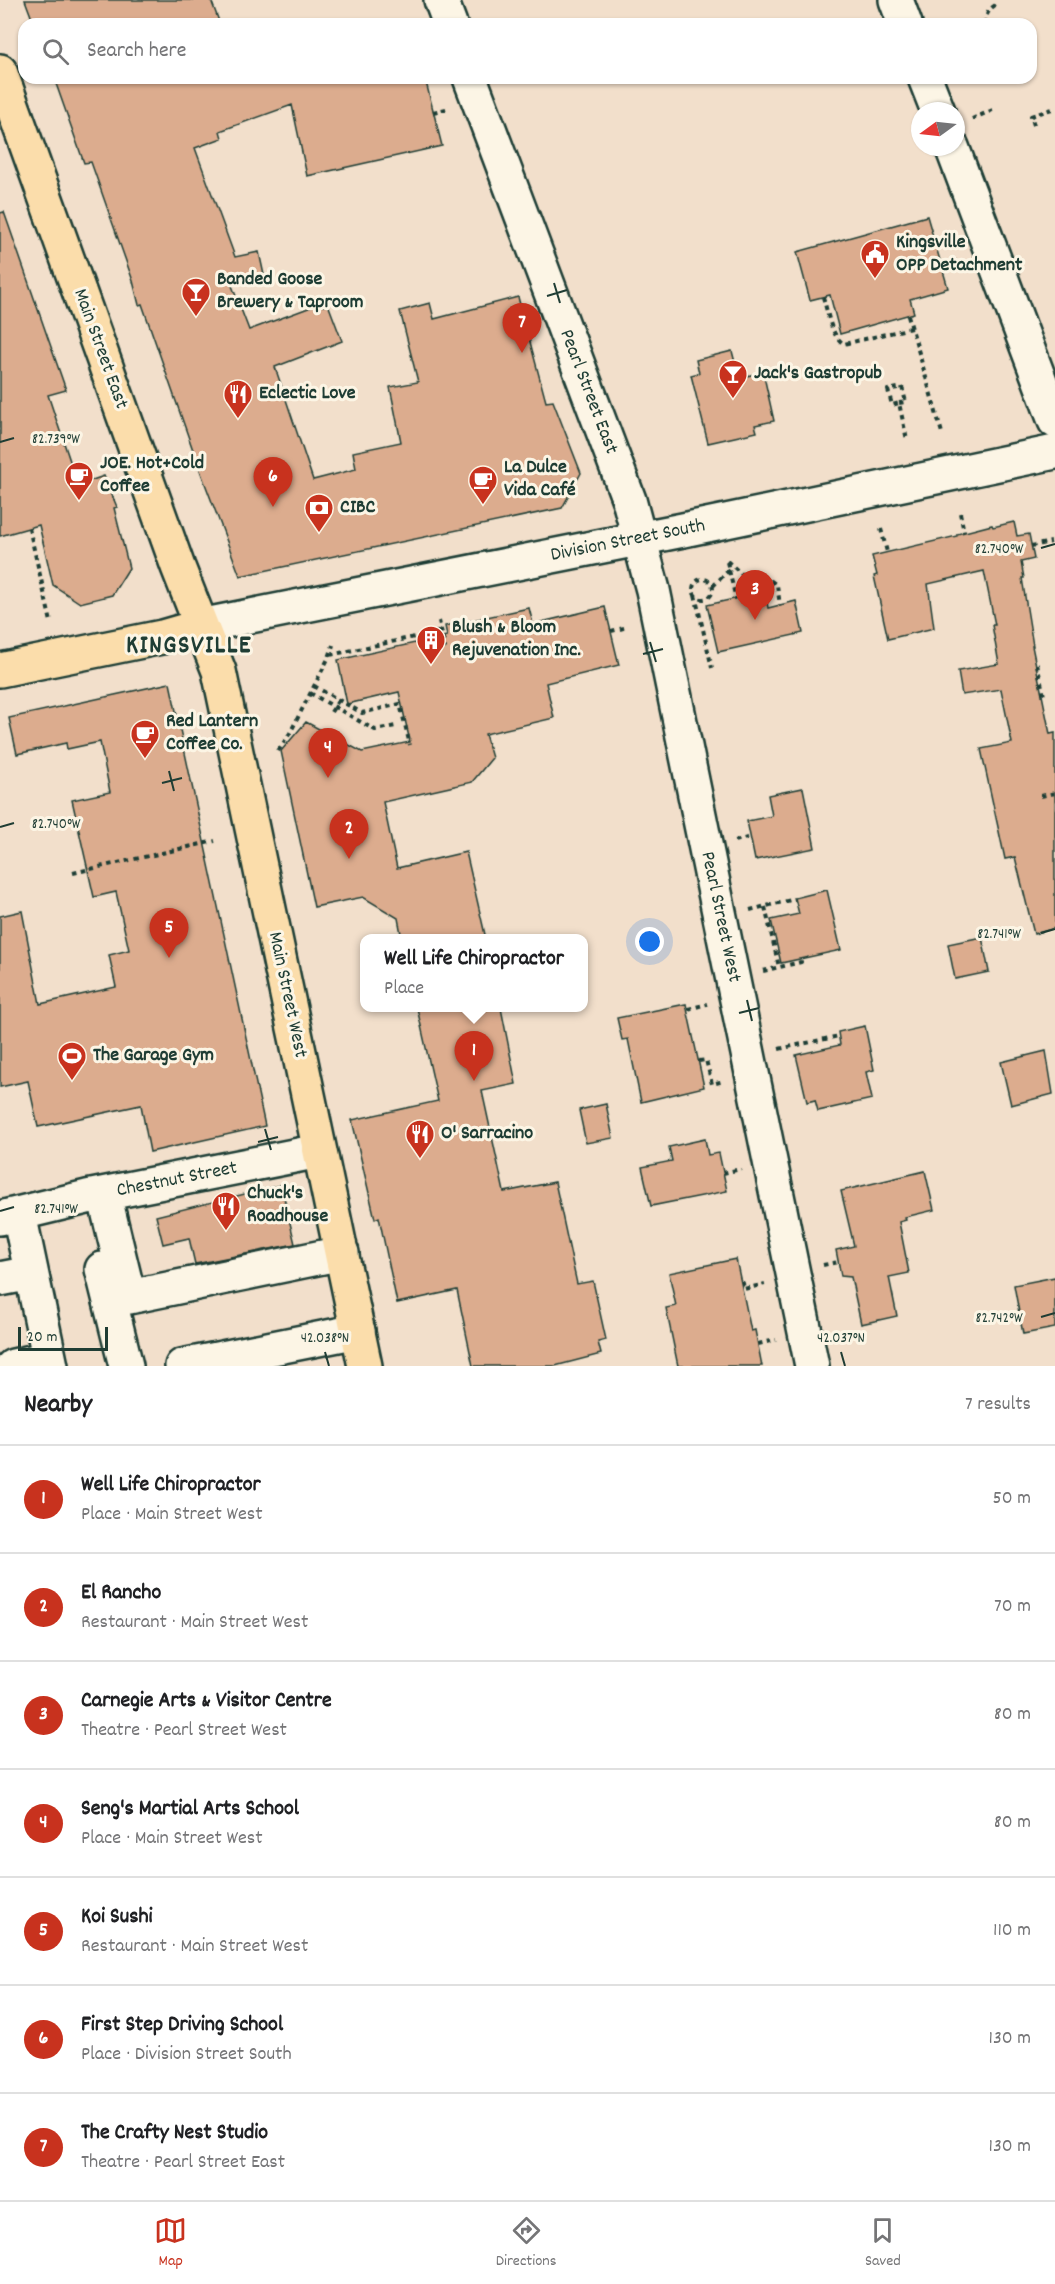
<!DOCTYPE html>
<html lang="en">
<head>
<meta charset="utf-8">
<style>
	:root { --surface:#fff; --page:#f2f2f2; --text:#202124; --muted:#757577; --line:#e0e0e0; --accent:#c8321e }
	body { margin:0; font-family:Dekko,sans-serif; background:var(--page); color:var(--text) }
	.compass { position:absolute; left:911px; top:102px; width:54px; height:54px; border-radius:50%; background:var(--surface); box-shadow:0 2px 4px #0004; rotate:255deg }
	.scale { position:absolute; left:18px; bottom:15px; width:90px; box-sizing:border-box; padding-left:6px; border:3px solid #1f3d34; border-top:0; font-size:16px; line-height:21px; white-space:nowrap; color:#1f3d34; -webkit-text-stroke:4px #fcf5e5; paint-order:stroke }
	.you { position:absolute; left:650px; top:942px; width:21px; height:21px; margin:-15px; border:4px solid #fff; border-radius:50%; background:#1a73e8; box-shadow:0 0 0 9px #1a73e833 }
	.badge { display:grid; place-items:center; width:39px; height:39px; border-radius:50%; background:var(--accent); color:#fff; font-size:20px; font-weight:700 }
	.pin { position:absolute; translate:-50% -50px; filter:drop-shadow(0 2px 3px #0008) }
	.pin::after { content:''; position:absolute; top:32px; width:21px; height:18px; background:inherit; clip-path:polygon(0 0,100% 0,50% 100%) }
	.popup { position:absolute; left:360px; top:934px; width:228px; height:78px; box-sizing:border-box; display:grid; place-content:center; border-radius:12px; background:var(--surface); filter:drop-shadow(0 2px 4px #0005); font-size:20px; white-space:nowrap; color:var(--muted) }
	.popup b { font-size:22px; color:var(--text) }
	.popup::after { content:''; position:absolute; left:50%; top:100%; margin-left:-12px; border:12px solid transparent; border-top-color:var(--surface) }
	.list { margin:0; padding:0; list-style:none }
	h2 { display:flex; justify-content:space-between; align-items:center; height:78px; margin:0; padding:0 24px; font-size:26px }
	h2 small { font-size:20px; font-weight:400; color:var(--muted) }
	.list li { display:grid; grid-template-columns:39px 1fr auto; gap:18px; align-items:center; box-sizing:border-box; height:108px; padding:0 24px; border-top:2px solid var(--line) }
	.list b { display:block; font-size:22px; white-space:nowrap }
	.list p { margin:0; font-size:20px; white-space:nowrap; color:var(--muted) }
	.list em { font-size:20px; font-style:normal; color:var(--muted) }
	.icon { flex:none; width:33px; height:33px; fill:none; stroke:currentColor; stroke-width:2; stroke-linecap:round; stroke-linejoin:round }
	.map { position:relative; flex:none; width:1055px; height:1366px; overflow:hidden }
	.search { position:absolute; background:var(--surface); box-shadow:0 2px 4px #0004; left:18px; right:18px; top:18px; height:66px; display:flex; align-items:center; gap:15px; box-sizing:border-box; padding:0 21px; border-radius:18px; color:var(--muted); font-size:22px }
	.sheet { height:834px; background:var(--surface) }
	nav { display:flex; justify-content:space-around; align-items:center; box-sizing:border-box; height:84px; border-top:2px solid var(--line); background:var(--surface); font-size:16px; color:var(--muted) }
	nav a { display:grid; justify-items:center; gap:3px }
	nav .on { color:var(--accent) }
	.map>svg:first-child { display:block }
	.building { fill:#dcac8e; stroke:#1f3d34; stroke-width:1.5 }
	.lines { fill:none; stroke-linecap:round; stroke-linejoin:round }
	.minor-casing { stroke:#1f3d34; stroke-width:38 }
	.major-casing { stroke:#1f3d34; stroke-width:38 }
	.path { stroke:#1f3d34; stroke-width:4; stroke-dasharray:4.5 4.5; stroke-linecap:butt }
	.minor { stroke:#fcf5e5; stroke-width:33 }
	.major { stroke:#fbddab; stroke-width:33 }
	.path-bridge { stroke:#1f3d34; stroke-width:4; stroke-dasharray:4.5 4.5; stroke-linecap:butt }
	.ticks { fill:none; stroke:#1f3d34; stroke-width:2 }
	.labels { text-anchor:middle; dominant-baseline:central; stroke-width:6; stroke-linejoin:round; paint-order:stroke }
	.poi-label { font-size:20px; font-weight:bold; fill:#1f3d34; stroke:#fcf5e5; text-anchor:start }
	.street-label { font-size:20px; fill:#1f3d34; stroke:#fcf5e5 }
	.district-label { font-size:26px; font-weight:bold; letter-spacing:1.5px; fill:#1f3d34; stroke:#fcf5e5 }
	.ticks-label { font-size:15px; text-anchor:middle; fill:#1f3d34; stroke:#fcf5e5; stroke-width:6; stroke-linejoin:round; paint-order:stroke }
</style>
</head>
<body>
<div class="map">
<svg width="1055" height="1366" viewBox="0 0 1055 1366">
	<rect width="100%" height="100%" fill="#f2dfcb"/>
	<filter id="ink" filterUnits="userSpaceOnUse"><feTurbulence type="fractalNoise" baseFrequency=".0167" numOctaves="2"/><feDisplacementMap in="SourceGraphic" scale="12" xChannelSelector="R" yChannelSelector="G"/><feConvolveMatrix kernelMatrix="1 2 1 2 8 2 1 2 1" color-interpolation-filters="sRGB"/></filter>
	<g filter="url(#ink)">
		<path class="building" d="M25,0H211L220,24H34Z
			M54,78H425L442,146L307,176L292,105L220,131L222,138L195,148L235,257L259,252L264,275L231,283L249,330L322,303L323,306L328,304L342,341L275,367L313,480L356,469L353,452L401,442L390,387L418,382L400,311L430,303L434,319L518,297L546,402L553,401L581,473L562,508L240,576L201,473L142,304L139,305L133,281L91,162L84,163Z
			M4,212L66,390L48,395L78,485L104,476L117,507L114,508L129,568L112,595L80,603L53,585L39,525L0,536V213Z
			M927,216L948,288L910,299L914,313L840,334L830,295L810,300L797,252Z
			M732,351L739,378L763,372L774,421L755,425L757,432L708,443L691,375L699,373L696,360Z
			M1014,522L1017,536L1029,534L1034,559L1021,562L1024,578H1022L1033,646H1032L1050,734L1055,733V928L1034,934L1015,857L1005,859L981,749L1012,743L1001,689L962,695L958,671L999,664L992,625H995L984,571L928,584L934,628L888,639L874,576L877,575L872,556L957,536V534L992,525L993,527Z
			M765,592L768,608L796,601L803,633L718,652L707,605Z
			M605,607L619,665L546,683L554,718L485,734L492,758L472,782L383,802L397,868L466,852L486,939H402L398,918L363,897L314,907L281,751L306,722L362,752L410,742L399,692L347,704L338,660L447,636L445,626L529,608L533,624Z
			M170,683L265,1126L150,1152L141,1105L38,1127L28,1081L0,1087V916L22,911L40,1004L116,987L109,955L129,950L116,892L94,897L72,800L110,792L100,742L67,749L66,743L17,754L9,718Z
			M803,788L815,848L755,860L747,821L772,816L768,795Z
			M827,890L841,950L781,963L771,920L799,914L795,898Z
			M982,937L989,972L955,979L948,944Z
			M686,1004L704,1087L641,1102L628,1039L622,1040L617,1018Z
			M417,1008H501L516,1084L482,1091L504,1192L555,1182L577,1284L593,1281L606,1340L598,1342L601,1354L555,1366H473L457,1290L397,1303L379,1217L375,1219L352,1120L438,1101Z
			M865,1026L874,1070L866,1072L872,1099L818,1111L815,1100L807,1102L796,1055L840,1045L838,1032Z
			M1046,1051L1053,1094L1011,1105L1001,1062Z
			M606,1104L613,1138L586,1143L579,1110Z
			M705,1139L708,1155L719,1153L727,1191L651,1206L642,1167L672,1161L669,1147Z
			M925,1171L934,1210L905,1217L906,1220L899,1222L909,1273L889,1277L897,1316L861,1324L851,1277L841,1276L836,1250L854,1246L841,1191Z
			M281,1185L295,1244L195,1264L189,1238L163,1244L156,1216Z
			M736,1259L751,1331L755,1330L762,1366H678L666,1308L676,1306L669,1273Z
			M1055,1277V1328L1023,1334L1014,1285Z"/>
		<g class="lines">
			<g class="minor-casing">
				<path id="minor" d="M441,0L450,24
					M896,0L905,24
					M470,78L629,500L653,590L812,1366
					M925,78L938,111
					M952,147L1055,421
					M200,626L683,530L1055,452
					M104,1194L129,1297L342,1253
					M19,1214L51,1366
					M0,1218L87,1197L319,1151
					M102,1269L126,1366
					M0,1279L31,1273
					M13,1366L49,1358
					M182,1366L358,1331"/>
			</g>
			<g class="major-casing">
				<path id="major" d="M0,71L178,567L219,671L365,1366
					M0,670L162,637L200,626"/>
			</g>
			<path class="path" d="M985,24C986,15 988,9 997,4
				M433,112L450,108
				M972,119L995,109
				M1034,125L1031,116L1055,108
				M944,265L960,260
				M823,297C828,312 830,335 844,344L911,328
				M908,315L942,433
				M899,403L906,402L902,387L888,390L892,405L899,403L907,440
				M960,513L964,532
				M29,528L51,622
				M881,529L887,552
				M1031,546L1051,542
				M727,561L755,586L771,581L777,585L780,605
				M727,562L736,599
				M693 589a10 10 0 1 1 20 0a10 10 0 1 1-20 0Z
				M713,586L729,570
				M695,595L712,668
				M611,631L628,627
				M330,655L438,632L442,648L445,647L439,621
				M1037,664L1044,696H1042
				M314,686L362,713L400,704L410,745
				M310,693L375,730L396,726
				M278,751L290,733L330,655L333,645
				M1041,796L1055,793
				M735,841L751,837
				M73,873L215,841
				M765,907L779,967
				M750,910L795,899
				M763,971L801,962L800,959
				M688,1009L707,1004
				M779,1049L839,1036
				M699,1061L706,1060L712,1084L724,1081
				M723,1173L741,1169
				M823,1265L838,1262
				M741,1283H743L744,1289L765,1284
				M758,1344L776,1340"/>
			<use href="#minor" class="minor"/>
			<use href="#major" class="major"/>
			<path class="path-bridge" d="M331,712L338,701"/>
		</g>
	</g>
	<path class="ticks" d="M554,283L560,303M547,296L567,290M0,442L14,438M1041,548L1055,544M650,642L656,662M643,654L663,649M169,771L174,791M162,783L182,778M0,827L14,823M1041,933L1055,929M747,1000L752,1021M739,1013L759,1008M265,1129L271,1150M258,1142L278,1137M0,1211L14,1207M1041,1317L1055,1313M325,1352L329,1366M841,1352L845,1366"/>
	<defs>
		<g id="civic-pin" transform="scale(1.5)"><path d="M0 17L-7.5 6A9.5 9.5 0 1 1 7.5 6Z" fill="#c8321e" stroke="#fcf5e5"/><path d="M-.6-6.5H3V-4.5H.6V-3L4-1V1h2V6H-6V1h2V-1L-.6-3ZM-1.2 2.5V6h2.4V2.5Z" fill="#fff"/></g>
		<g id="bar-pin" transform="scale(1.5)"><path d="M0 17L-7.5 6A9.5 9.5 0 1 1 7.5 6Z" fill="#c8321e" stroke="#fcf5e5"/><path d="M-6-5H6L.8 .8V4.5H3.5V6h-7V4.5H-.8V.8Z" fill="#fff"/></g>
		<g id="restaurant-pin" transform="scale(1.5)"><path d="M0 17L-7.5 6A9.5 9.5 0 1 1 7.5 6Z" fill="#c8321e" stroke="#fcf5e5"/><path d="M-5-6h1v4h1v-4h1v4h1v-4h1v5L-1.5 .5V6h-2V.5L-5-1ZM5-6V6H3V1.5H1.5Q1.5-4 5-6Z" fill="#fff"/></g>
		<g id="cafe-pin" transform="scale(1.5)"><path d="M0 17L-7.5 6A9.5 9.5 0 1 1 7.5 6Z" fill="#c8321e" stroke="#fcf5e5"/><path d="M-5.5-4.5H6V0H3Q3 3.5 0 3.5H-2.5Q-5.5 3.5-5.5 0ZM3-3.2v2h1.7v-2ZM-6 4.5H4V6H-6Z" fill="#fff"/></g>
		<g id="bank-pin" transform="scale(1.5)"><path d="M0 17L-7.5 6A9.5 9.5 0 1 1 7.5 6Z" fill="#c8321e" stroke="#fcf5e5"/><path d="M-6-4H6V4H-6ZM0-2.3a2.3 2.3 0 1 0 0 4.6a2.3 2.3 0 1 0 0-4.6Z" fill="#fff"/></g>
		<g id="building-pin" transform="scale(1.5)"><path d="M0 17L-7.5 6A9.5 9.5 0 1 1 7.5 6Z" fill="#c8321e" stroke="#fcf5e5"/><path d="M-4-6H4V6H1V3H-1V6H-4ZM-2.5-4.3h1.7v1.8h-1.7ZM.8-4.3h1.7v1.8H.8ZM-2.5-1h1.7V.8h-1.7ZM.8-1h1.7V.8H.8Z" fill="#fff"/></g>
		<g id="stadium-pin" transform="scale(1.5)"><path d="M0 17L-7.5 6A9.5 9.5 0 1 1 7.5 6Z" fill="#c8321e" stroke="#fcf5e5"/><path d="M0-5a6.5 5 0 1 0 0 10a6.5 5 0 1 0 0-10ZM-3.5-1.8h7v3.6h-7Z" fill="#fff"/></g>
	</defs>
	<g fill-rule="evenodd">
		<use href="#civic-pin" x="875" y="254"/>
		<use href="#bar-pin" x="196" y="292"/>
		<use href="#bar-pin" x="733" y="374"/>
		<use href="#restaurant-pin" x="238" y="394"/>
		<use href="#cafe-pin" x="79" y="476"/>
		<use href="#cafe-pin" x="483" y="480"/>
		<use href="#bank-pin" x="319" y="508"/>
		<use href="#building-pin" x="431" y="640"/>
		<use href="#cafe-pin" x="145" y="734"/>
		<use href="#stadium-pin" x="72" y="1056"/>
		<use href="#restaurant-pin" x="420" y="1134"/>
		<use href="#restaurant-pin" x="226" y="1206"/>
	</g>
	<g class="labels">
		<g class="poi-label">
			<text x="896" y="243">Kingsville<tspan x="896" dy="23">OPP Detachment</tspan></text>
			<text x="217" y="280">Banded Goose<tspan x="217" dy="23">Brewery &amp; Taproom</tspan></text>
			<text x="754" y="374">Jack's Gastropub</text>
			<text x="259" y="394">Eclectic Love</text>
			<text x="100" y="464">JOE. Hot+Cold<tspan x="100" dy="23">Coffee</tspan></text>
			<text x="504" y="468">La Dulce<tspan x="504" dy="23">Vida Café</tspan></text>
			<text x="340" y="508">CIBC</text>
			<text x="452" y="628">Blush &amp; Bloom<tspan x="452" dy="23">Rejuvenation Inc.</tspan></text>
			<text x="166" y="722">Red Lantern<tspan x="166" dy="23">Coffee Co.</tspan></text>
			<text x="93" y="1056">The Garage Gym</text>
			<text x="441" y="1134">O' Sarracino</text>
			<text x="247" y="1194">Chuck's<tspan x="247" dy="23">Roadhouse</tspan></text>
		</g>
		<g class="street-label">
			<text transform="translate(100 349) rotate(70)">Main Street East</text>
			<text transform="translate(588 392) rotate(69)">Pearl Street East</text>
			<text transform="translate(628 541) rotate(-11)">Division Street South</text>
			<text transform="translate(720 917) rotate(78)">Pearl Street West</text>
			<text transform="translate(287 995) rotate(78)">Main Street West</text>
			<text transform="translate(177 1180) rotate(-11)">Chestnut Street</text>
		</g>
		<g class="district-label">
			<text x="189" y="646">KINGSVILLE</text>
		</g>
	</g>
	<g class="ticks-label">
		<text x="56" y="443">82.739°W</text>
		<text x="999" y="553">82.740°W</text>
		<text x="56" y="828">82.740°W</text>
		<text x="999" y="938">82.741°W</text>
		<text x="56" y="1213">82.741°W</text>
		<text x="999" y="1322">82.742°W</text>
		<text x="325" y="1342">42.038°N</text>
		<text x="841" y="1342">42.037°N</text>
	</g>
</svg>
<svg class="compass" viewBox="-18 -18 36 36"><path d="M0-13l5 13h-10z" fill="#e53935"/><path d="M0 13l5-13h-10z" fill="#757577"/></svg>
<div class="scale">20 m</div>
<div class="you"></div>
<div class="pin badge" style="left:474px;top:1081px">1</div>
<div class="popup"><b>Well Life Chiropractor</b>Place</div>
<div class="pin badge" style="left:349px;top:859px">2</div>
<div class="pin badge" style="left:755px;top:620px">3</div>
<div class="pin badge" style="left:328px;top:778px">4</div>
<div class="pin badge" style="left:169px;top:958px">5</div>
<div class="pin badge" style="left:273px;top:507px">6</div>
<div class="pin badge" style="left:522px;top:353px">7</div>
<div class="search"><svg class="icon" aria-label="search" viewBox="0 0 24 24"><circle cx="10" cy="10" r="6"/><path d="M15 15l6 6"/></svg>Search here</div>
</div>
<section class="sheet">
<h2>Nearby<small>7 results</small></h2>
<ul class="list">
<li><span class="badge">1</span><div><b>Well Life Chiropractor</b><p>Place · Main Street West</p></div><em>50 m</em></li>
<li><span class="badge">2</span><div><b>El Rancho</b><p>Restaurant · Main Street West</p></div><em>70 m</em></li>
<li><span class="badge">3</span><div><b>Carnegie Arts &amp; Visitor Centre</b><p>Theatre · Pearl Street West</p></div><em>80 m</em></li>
<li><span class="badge">4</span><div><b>Seng's Martial Arts School</b><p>Place · Main Street West</p></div><em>80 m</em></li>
<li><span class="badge">5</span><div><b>Koi Sushi</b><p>Restaurant · Main Street West</p></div><em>110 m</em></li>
<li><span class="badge">6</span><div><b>First Step Driving School</b><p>Place · Division Street South</p></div><em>130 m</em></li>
<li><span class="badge">7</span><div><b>The Crafty Nest Studio</b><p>Theatre · Pearl Street East</p></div><em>130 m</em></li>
</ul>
</section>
<nav>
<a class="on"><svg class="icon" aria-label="map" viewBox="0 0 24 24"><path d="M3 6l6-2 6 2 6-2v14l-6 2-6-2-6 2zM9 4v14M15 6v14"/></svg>Map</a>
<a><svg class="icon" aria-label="directions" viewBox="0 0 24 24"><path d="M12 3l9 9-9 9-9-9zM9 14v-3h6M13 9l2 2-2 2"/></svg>Directions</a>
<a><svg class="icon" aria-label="saved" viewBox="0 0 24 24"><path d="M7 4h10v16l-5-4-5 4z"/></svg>Saved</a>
</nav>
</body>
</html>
